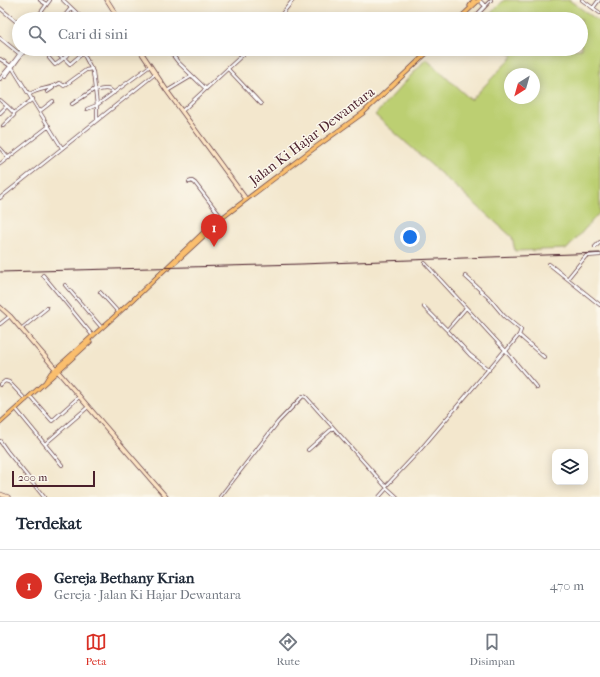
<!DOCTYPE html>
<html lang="id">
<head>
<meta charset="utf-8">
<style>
	:root { --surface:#fff; --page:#f2f2f3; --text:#1f2937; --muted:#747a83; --line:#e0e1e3; --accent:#d93025 }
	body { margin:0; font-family:"IM FELL French Canon",serif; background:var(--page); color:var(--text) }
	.controls { position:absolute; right:12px; bottom:12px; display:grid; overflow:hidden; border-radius:8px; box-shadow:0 2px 10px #0003 }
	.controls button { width:36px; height:36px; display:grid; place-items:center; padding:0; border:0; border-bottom:1px solid var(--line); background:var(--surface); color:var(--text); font:20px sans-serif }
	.compass { position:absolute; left:504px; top:68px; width:36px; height:36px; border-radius:50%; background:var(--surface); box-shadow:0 2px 10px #0003; rotate:217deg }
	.scale { position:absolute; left:12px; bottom:10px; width:83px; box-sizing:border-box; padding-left:4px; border:2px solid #4a1f2b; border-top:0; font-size:11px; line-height:14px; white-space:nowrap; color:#4a1f2b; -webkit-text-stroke:3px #fbf7ec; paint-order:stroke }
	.you { position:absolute; left:410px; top:237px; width:14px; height:14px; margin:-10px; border:3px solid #fff; border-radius:50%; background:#1a73e8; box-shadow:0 0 0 6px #1a73e833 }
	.badge { display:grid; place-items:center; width:26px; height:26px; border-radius:50%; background:var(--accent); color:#fff; font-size:13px; font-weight:700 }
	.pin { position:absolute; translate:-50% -33px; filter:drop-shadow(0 1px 2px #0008) }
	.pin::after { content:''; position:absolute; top:21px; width:14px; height:12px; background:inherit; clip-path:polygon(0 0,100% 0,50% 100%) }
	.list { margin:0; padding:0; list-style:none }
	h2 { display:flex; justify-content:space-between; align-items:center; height:52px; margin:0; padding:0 16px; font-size:17px }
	h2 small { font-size:13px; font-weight:400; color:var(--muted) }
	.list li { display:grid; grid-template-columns:26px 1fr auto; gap:12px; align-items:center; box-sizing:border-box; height:72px; padding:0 16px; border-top:1px solid var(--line) }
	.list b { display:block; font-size:15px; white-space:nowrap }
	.list p { margin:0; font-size:13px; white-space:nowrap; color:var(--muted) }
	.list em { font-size:13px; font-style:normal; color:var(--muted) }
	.icon { flex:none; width:22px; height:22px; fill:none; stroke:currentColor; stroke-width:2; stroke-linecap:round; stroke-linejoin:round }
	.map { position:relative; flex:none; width:600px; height:497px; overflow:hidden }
	.search { position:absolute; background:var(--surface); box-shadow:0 2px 10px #0003; left:12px; right:12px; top:12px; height:44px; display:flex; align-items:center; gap:10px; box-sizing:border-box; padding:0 14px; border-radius:22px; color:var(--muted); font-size:15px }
	.sheet { height:124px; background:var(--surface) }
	nav { display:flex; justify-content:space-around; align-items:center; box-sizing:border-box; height:56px; border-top:1px solid var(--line); background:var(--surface); font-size:11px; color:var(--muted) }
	nav a { display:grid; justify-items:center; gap:2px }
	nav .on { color:var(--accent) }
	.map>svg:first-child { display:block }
	.green { fill:#bccf72; stroke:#83774e; fill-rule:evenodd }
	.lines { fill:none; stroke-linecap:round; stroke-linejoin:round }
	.street-casing { stroke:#633d43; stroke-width:4 }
	.secondary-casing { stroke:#633d43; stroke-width:5 }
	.primary-casing { stroke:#633d43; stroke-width:5 }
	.street { stroke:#fff; stroke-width:2.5 }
	.secondary { stroke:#fde5c5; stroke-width:3.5 }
	.primary { stroke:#fabe6d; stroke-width:3.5 }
	.rail { stroke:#4a1f2b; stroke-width:1 }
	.labels { text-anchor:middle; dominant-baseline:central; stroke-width:3; stroke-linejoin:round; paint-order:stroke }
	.street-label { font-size:14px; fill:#4a1f2b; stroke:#fbf7ec }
</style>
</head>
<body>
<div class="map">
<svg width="600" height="497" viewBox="0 0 600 497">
	<rect width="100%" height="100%" fill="#fbf7ec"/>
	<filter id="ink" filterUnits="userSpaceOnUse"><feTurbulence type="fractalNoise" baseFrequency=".025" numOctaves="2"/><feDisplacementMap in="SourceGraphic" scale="8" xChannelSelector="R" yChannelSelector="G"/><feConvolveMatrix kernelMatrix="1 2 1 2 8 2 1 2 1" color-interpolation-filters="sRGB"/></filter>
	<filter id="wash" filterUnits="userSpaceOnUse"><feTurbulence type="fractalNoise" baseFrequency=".012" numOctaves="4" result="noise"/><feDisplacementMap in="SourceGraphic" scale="16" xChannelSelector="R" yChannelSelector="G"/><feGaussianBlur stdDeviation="0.9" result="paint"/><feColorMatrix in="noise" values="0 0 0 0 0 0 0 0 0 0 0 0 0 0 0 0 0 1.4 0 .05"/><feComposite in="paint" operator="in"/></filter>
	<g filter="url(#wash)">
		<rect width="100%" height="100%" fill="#f3e7cd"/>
		<path class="green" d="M504,0H569L600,22V212L567,249L515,251L512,237L375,115L426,59L471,100L513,56L505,49H581V19H485ZM510,74H534V98H510Z"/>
	</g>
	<g filter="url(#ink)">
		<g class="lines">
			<g class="street-casing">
				<path id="street" d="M40,0L46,4
					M63,0L83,19
					M479,0L485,6
					M582,0L600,13
					M0,8L19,24
					M593,8L599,0
					M464,14L470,19
					M251,16L255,19
					M36,19L50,0
					M62,19L71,8
					M200,19L205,15
					M278,19L293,0
					M473,19L491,0
					M0,38L21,55L27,49
					M52,49L63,59L73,49
					M81,49L93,72L97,105V120
					M168,49L178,62L206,89
					M267,49L272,54
					M57,54L61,49
					M49,58L55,65L63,59
					M64,58L70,64L83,53
					M0,59L12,67L15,72L62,148
					M228,69L261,104
					M5,77L21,55
					M0,79C7,69 18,59 22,49
					M95,91C102,89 109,87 114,93
					M167,91L192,76
					M47,92L53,88
					M30,94C40,88 51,89 60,83L64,86L86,70L92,69
					M0,100L7,106
					M72,104L95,89
					M87,109L97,105L150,66
					M40,111L53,101
					M182,111L249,49
					M0,113L7,106L14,113
					M3,126L14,115V113L33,99
					M0,148L9,158
					M0,164L49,126
					M189,182L192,181L195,183L222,218
					M0,198L155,74
					M595,247L600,242
					M425,263L505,350L537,388
					M549,264L600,305
					M43,275L93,336
					M465,276L488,297L504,316L521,330L519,335L506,351
					M568,278L586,256L600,255
					M65,285L102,328
					M100,292L119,313
					M424,307L447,330L470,355L489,370
					M0,324L10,316
					M21,329L47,308
					M447,330L466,308
					M519,335L544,357
					M0,385L5,381L9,382L26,400
					M30,396L52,421L80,396
					M16,409L62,465
					M0,441L7,451L44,497
					M45,444L88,407
					M308,450L333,428
					M386,486L420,450L505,350
					M220,497L278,422L303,396L306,397L387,488L397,497
					M379,497L387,488"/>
			</g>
			<g class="secondary-casing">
				<path id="secondary" d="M107,0L119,19
					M139,49L167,91L246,199
					M0,307L10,316L166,497
					M0,494L8,497"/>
			</g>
			<g class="primary-casing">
				<path id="primary" d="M470,6L474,0
					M459,19L479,0
					M169,268L219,222
					M46,381L51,373L133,300L206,230L309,152L363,113L431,49
					M0,423L90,342"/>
			</g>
			<use href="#street" class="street"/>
			<use href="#secondary" class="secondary"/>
			<use href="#primary" class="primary"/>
			<path class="rail" d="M0,272L301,264L600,253"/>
		</g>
	</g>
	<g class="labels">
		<g class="street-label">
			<text transform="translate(312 136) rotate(-37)">Jalan Ki Hajar Dewantara</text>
		</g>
	</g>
</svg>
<div class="controls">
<button><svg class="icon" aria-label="layers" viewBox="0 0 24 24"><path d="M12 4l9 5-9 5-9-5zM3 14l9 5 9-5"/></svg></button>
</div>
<svg class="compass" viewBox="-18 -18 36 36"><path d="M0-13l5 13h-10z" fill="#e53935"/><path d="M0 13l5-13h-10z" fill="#747a83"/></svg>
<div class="scale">200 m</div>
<div class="you"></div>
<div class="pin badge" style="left:214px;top:247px">1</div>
<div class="search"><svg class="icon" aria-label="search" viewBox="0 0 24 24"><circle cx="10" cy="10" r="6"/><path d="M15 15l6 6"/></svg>Cari di sini</div>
</div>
<section class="sheet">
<h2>Terdekat<small></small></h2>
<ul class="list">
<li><span class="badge">1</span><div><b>Gereja Bethany Krian</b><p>Gereja · Jalan Ki Hajar Dewantara</p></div><em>470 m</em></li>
</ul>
</section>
<nav>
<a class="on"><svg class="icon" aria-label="map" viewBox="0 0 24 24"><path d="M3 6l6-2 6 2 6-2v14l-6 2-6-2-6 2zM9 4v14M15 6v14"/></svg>Peta</a>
<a><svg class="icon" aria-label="directions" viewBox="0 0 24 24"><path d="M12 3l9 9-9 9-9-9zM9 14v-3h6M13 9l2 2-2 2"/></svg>Rute</a>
<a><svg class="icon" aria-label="saved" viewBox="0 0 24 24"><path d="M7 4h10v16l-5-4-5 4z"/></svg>Disimpan</a>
</nav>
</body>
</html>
